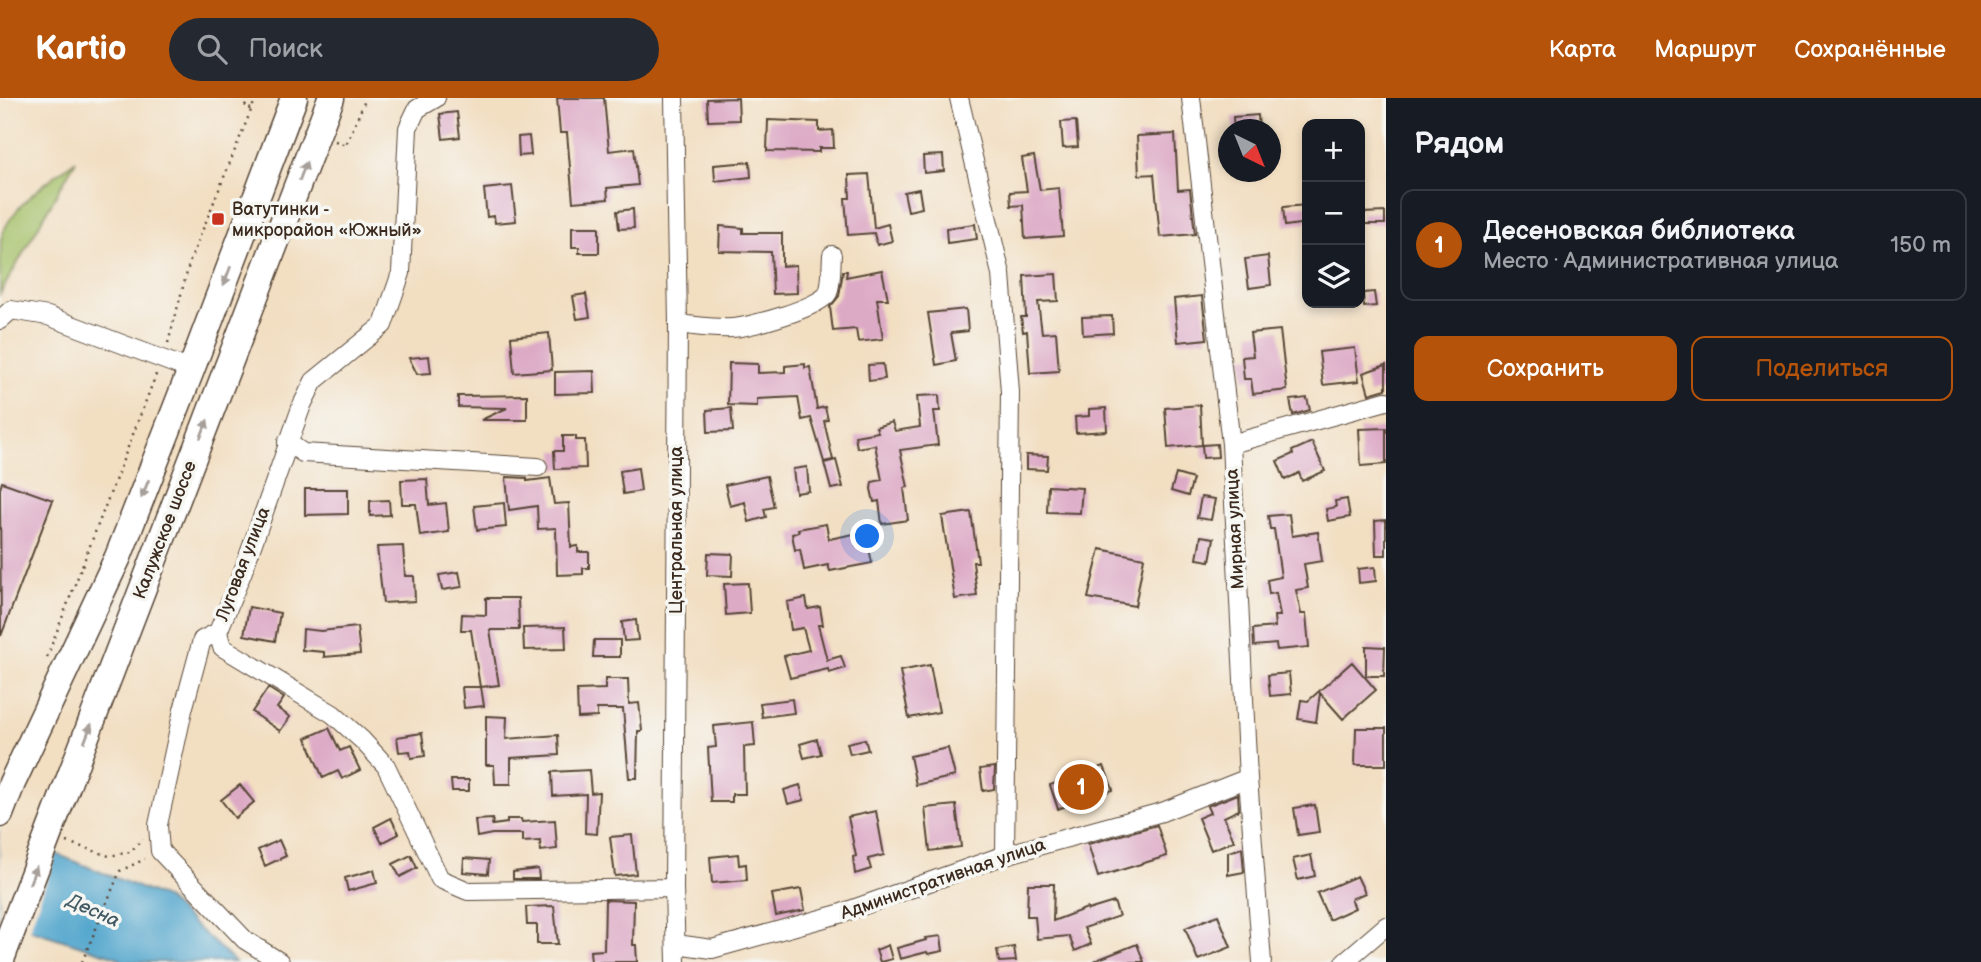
<!DOCTYPE html>
<html lang="ru">
<head>
<meta charset="utf-8">
<style>
	:root { --surface:#171b24; --page:#242831; --text:#f1f3f6; --muted:#9ea1a6; --line:#363941; --accent:#b45309 }
	body { margin:0; font-family:"Balsamiq Sans",sans-serif; background:var(--page); color:var(--text) }
	.controls { position:absolute; right:21px; top:21px; display:grid; overflow:hidden; border-radius:14px; box-shadow:0 4px 10px #0003 }
	.controls button { width:63px; height:63px; display:grid; place-items:center; padding:0; border:0; border-bottom:2px solid var(--line); background:var(--surface); color:var(--text); font:35px sans-serif }
	.compass { position:absolute; left:1218px; top:21px; width:63px; height:63px; border-radius:50%; background:var(--surface); box-shadow:0 4px 10px #0003; rotate:137deg }
	.you { position:absolute; left:868px; top:439px; width:24px; height:24px; margin:-18px; border:5px solid #fff; border-radius:50%; background:#1a73e8; box-shadow:0 0 0 10px #1a73e833 }
	.badge { display:grid; place-items:center; width:46px; height:46px; border-radius:50%; background:var(--accent); color:#fff; font-size:23px; font-weight:700 }
	.pin { position:absolute; translate:-50% -50%; border:4px solid #fff; box-shadow:0 2px 7px #0006 }
	.list { margin:0; padding:0; list-style:none }
	h2 { display:flex; justify-content:space-between; align-items:center; height:91px; margin:0; padding:0 28px; font-size:30px }
	h2 small { font-size:23px; font-weight:400; color:var(--muted) }
	.list li { display:grid; grid-template-columns:46px 1fr auto; gap:21px; align-items:center; box-sizing:border-box; height:112px; margin:0 14px 14px; padding:0 14px; border:2px solid var(--line); border-radius:14px }
	.list b { display:block; font-size:26px; white-space:nowrap }
	.list p { margin:0; font-size:23px; white-space:nowrap; color:var(--muted) }
	.list em { font-size:23px; font-style:normal; color:var(--muted) }
	.actions { display:flex; gap:14px; padding:21px 28px }
	.actions a { flex:1; padding:16px 0; border:2px solid var(--accent); border-radius:14px; text-align:center; font-size:24px; color:var(--accent) }
	.actions .main { background:var(--accent); color:#fff }
	.icon { flex:none; width:38px; height:38px; fill:none; stroke:currentColor; stroke-width:2; stroke-linecap:round; stroke-linejoin:round }
	.map { position:relative; flex:none; width:1386px; height:864px; overflow:hidden }
	header { display:flex; align-items:center; gap:42px; box-sizing:border-box; height:98px; padding:0 35px; background:var(--accent); color:#fff }
	header strong { font-size:33px }
	nav { display:flex; gap:38px; margin-inline-start:auto; font-size:24px }
	.search { width:490px; height:63px; background:var(--page); display:flex; align-items:center; gap:18px; box-sizing:border-box; padding:0 24px; border-radius:38px; color:var(--muted); font-size:26px }
	main { display:flex }
	aside { flex:1; background:var(--surface) }
	.map>svg:first-child { display:block }
	.green { fill:#a3bf65; stroke:#6f7442; stroke-width:2 }
	.water { fill:#50a4cc; stroke:#466775; stroke-width:2 }
	.pier { fill:#f2dec1 }
	.building { fill:#ddaac6 }
	.lines { fill:none; stroke-linecap:round; stroke-linejoin:round }
	.minor-casing { stroke:#564536; stroke-width:20 }
	.highway-casing { stroke:#564536; stroke-width:29 }
	.path { stroke:#564536; stroke-width:2.5; stroke-dasharray:2 5; stroke-linecap:butt }
	.minor { stroke:#fff; stroke-width:18 }
	.highway { stroke:#fff; stroke-width:26 }
	.highway-bridge-casing { stroke:#564536; stroke-width:29; stroke-linecap:butt }
	.highway-bridge { stroke:#fff; stroke-width:26 }
	.oneway { fill:#a79f9a }
	.poi-dot { fill:#c8321e; stroke:#f6f6f2; stroke-width:2.5 }
	.labels { text-anchor:middle; dominant-baseline:central; stroke-width:7; stroke-linejoin:round; paint-order:stroke }
	.poi-label { font-size:18px; fill:#3b2a1e; stroke:#f6f6f2; text-anchor:start }
	.street-label { font-size:18px; fill:#3b2a1e; stroke:#f6f6f2 }
	.water-label { font-size:19px; font-style:italic; fill:#435b64; stroke:#f6f6f2 }
</style>
</head>
<body>
<header>
<strong>Kartio</strong>
<div class="search"><svg class="icon" aria-label="search" viewBox="0 0 24 24"><circle cx="10" cy="10" r="6"/><path d="M15 15l6 6"/></svg>Поиск</div>
<nav><a>Карта</a><a>Маршрут</a><a>Сохранённые</a></nav>
</header>
<main>
<div class="map">
<svg width="1386" height="864" viewBox="0 0 1386 864">
	<rect width="100%" height="100%" fill="#f6f6f2"/>
	<filter id="ink" filterUnits="userSpaceOnUse"><feTurbulence type="fractalNoise" baseFrequency=".0143" numOctaves="2"/><feDisplacementMap in="SourceGraphic" scale="14" xChannelSelector="R" yChannelSelector="G"/><feConvolveMatrix kernelMatrix="1 2 1 2 8 2 1 2 1" color-interpolation-filters="sRGB"/></filter>
	<filter id="wash" filterUnits="userSpaceOnUse"><feTurbulence type="fractalNoise" baseFrequency=".00686" numOctaves="4" result="noise"/><feDisplacementMap in="SourceGraphic" scale="28" xChannelSelector="R" yChannelSelector="G"/><feGaussianBlur stdDeviation="1.57" result="paint"/><feColorMatrix in="noise" values="0 0 0 0 0 0 0 0 0 0 0 0 0 0 0 0 0 1.4 0 .05"/><feComposite in="paint" operator="in"/></filter>
	<g filter="url(#wash)">
		<rect width="100%" height="100%" fill="#f2dec1"/>
		<path class="green" d="M76,62L0,196C0,179 0,157 1,141C9,109 51,81 76,62Z"/>
		<path class="water" d="M0,733L165,800L235,864H123L119,860L0,822Z"/>
		<path class="pier" d="M0,730L57,753L28,835L0,826Z"/>
		<g id="blocks">
			<path class="building" d="M557,0H604L609,53L634,50L638,87L607,90L608,101L573,104L567,35H560Z
				M738,0L739,22L708,23L707,1Z
				M457,14L460,39L443,41L440,16Z
				M1258,17L1259,32H1234L1233,19Z
				M768,22L819,24V33L833,32L834,50H819V54L767,53Z
				M1076,23L1078,49L1063,50L1061,24Z
				M1175,36L1178,92L1190,91L1195,136L1160,139L1154,76L1139,77L1137,38Z
				M529,38L531,57L519,58L518,39Z
				M943,57L944,73L924,75L923,58Z
				M1034,58L1040,92L1059,90L1063,138L1025,141L1023,107L1011,108L1010,94L1027,93L1022,60Z
				M750,64L751,79L715,83L714,67Z
				M869,76L874,130L888,126L892,143L877,147L874,135L848,137L845,100H850L849,77Z
				M512,88L516,123L495,125L494,118L487,119L484,91Z
				M919,91L922,110L908,113L904,94Z
				M1307,107V125L1285,128L1283,109Z
				M633,111L634,130L619,131L617,113Z
				M1385,114V126H1363L1362,115Z
				M975,126L977,141L947,145L946,130Z
				M720,128L743,130V135H782V168L796,167L797,195L773,196L771,154L719,153Z
				M572,129H599V155H579V149H572Z
				M1268,158L1271,187L1249,190L1245,161Z
				M882,172L888,201H877L883,241L858,244L856,231L833,233L830,209L839,198L843,173H847L846,179Z
				M1056,176L1058,203L1038,204L1042,235L1056,234L1059,273L1030,275L1027,233L1023,234L1021,219H1026L1024,178Z
				M1374,194L1376,208L1364,209L1363,195Z
				M586,196L590,219L577,221L573,198Z
				M1202,198L1207,241L1178,244L1174,201Z
				M966,211L968,233L951,235L956,263L936,267L928,215Z
				M1112,218L1113,235L1083,237L1082,219Z
				M1280,232L1287,292L1253,296L1251,281H1244L1242,259L1253,258L1250,235Z
				M549,235L552,272L514,275L511,239Z
				M1355,250L1359,283L1323,287L1319,254Z
				M429,258L431,275L417,276L409,260Z
				M729,265L758,266V275L785,274V268L805,266V270L810,269L817,311L825,309L828,322L824,323L833,362L824,364L811,320L802,322L798,299L757,301V308L728,307Z
				M883,266L885,281L869,283L868,267Z
				M1386,267V291L1369,296L1363,275Z
				M594,273L595,295L555,296V274Z
				M527,297V322H481L507,310L458,309V298Z
				M939,297L940,313H934L938,347L900,352L908,389L904,390L908,422L882,426L879,403L874,404L871,391L872,384L882,382L875,347L857,350L855,338L878,334L876,329L892,324L895,333L920,329L917,298Z
				M1307,300L1310,312L1293,317L1290,302Z
				M1200,307L1202,347L1168,350L1165,310Z
				M731,310L733,333L708,334L707,312Z
				M1106,310L1107,333L1076,335L1075,319L1089,318V311Z
				M1386,330V366L1361,368L1359,331Z
				M563,338H576V342H585L586,370L555,371L554,353H563Z
				M1312,344L1325,373L1302,383L1299,375L1285,382L1277,363L1293,356L1292,353Z
				M1217,346L1218,359L1203,360L1202,347Z
				M1026,357L1048,358L1047,372L1026,371Z
				M836,362L843,389L831,391L824,365Z
				M807,369L809,393L796,395L793,371Z
				M638,370L641,393L623,396L620,373Z
				M1176,376L1193,381L1188,398L1171,393Z
				M767,378L774,409L764,411L766,419L749,424L745,404L730,408L725,387Z
				M506,379L527,380V383L550,380L554,406L569,405L571,449L578,448V454H589V470H583V476L557,477L556,430L538,431L537,408L509,412Z
				M427,381L429,407L446,405L449,434L420,438L416,406H402L401,382Z
				M2,384L53,402L1,538L0,391Z
				M1048,388L1082,390L1080,415L1047,414Z
				M305,391H348V416L305,417Z
				M1201,399L1215,401L1211,422L1197,420Z
				M1347,401L1350,419L1328,423L1326,411L1336,409L1335,403Z
				M389,402L390,417L370,418V403Z
				M504,405L506,429L477,432L474,408Z
				M971,414L978,464H973L977,498L955,501L942,418Z
				M1289,416L1292,438L1318,434L1322,463L1304,466L1308,490L1296,492L1301,516H1306L1309,549L1277,552L1276,546L1254,548L1253,531L1275,529L1274,518H1280L1276,495L1269,496L1267,482L1281,479L1274,431H1270L1268,418Z
				M1386,422V457H1376L1375,423Z
				M826,426L829,441L854,436L856,447L868,445L872,465L830,473L828,467L804,472L800,451L795,452L792,436L799,434L798,431Z
				M1201,438L1214,440L1210,463L1197,461Z
				M403,448L405,478H414L415,503L383,505L377,449Z
				M1100,451L1144,460L1135,508L1088,500Z
				M708,455L733,456L732,478L707,477Z
				M1375,469L1376,483L1359,485L1358,471Z
				M459,474L462,489L442,492L439,477Z
				M748,485L750,515L726,517L724,486Z
				M486,500H518L519,532H490L499,587L481,589L484,608L464,610L462,589H480L471,532H461L462,516L486,517Z
				M806,500L808,511L820,509L823,527H818L827,562L841,558L845,570L829,575L828,571L790,580L784,558L809,552L803,530L791,532L787,504Z
				M249,509L280,515L275,543L244,537Z
				M636,522L638,542L624,543L622,524Z
				M357,529L360,556L324,559V554L302,552L303,531L321,533Z
				M565,529L566,551L524,552L523,530Z
				M594,542H620V559H593Z
				M1366,548L1385,549L1384,578H1366Z
				M1352,564L1376,592L1343,621L1320,595L1316,624L1298,621L1301,602L1308,603Z
				M930,567L939,614L909,620L900,573Z
				M1289,575L1291,596L1270,598L1268,577Z
				M605,581H628L629,606L639,605L642,633H638L637,680H629L623,611H597V619L578,620L577,592L605,591Z
				M268,590L284,600L277,610L290,619L280,633L252,614Z
				M792,601L794,615L762,619L760,605Z
				M486,618L507,619L506,641L558,637L559,657L511,660V686H495L494,667H486Z
				M753,624L755,648L744,649L745,696H732V704H711L708,650L716,649L714,628Z
				M329,630L340,653L349,649L360,672L342,681L338,673L323,680L306,640Z
				M1356,630H1386V667H1355Z
				M422,635L425,658L411,660L410,653L399,654L397,639Z
				M817,641L821,656L804,660L800,646Z
				M865,641L868,652L850,656L847,645Z
				M948,650L955,678L916,687L910,658Z
				M1104,668L1113,692L1058,711L1050,687Z
				M995,669L994,691L983,693L980,671Z
				M589,672L591,695L599,694L597,736L585,735L586,696L553,698L552,674Z
				M451,682H469V693H452Z
				M240,687L254,704L235,720L221,702Z
				M800,687L804,702L788,706L784,692Z
				M1238,696L1239,712L1224,719L1234,743L1211,752L1198,720L1210,715L1207,708Z
				M956,707L961,749L930,753L925,710Z
				M1315,707L1319,734L1298,737L1294,710Z
				M876,713L884,757L868,761L871,771L855,776L853,759L856,758L848,719Z
				M391,720L399,736L382,745L374,729Z
				M493,721L492,727L507,725V721H521L522,724L555,722L557,751L541,753L540,743L522,744V736H492L477,739L475,722Z
				M1157,727L1167,758L1098,779L1088,746Z
				M632,737L636,776L615,778L610,739Z
				M279,742L286,758L265,768L258,752Z
				M1242,750L1244,774L1228,777V754Z
				M738,756L739,767L746,766L747,782L712,785L710,759Z
				M411,757L417,770L400,779L393,766Z
				M1311,757L1315,778L1298,782L1293,761Z
				M464,760L489,762L488,776L463,774Z
				M538,771L539,781H513V774Z
				M374,772L377,785L348,793L345,780Z
				M1357,778L1365,795L1351,801L1355,810L1329,822L1317,795Z
				M1028,786H1054L1053,823L1087,810L1088,812L1114,804L1119,818L1084,830L1091,846L1075,853L1069,838L1037,841L1035,818H1027Z
				M801,791L805,812L776,818L772,796Z
				M605,802L634,803L633,847H636L637,864H591L590,853L604,852Z
				M554,808L558,846H537V827H527L526,809Z
				M1218,817L1231,849L1198,862L1185,830Z
				M941,838L943,853L928,856L927,854L900,861L897,850L926,842L925,840Z
				M1137,846L1144,864H1094V863Z
				M888,847L892,861L880,864L876,852Z
				M1014,849L1016,863L999,864L997,852Z"/>
		</g>
	</g>
	<g filter="url(#ink)">
		<use href="#blocks" fill-opacity="0" stroke="#564536" stroke-width="2"/>
		<g class="lines">
			<g class="minor-casing">
				<path id="minor" d="M436,0L417,11L408,30L401,175L383,227L314,283L302,307L243,473L218,534L222,549L333,616L362,642L386,668L440,781L468,793L674,790
					M674,0L678,226L674,790L676,864
					M959,0L1001,176L1010,294L1005,757
					M1191,0L1231,346L1248,680L1262,864
					M0,222L11,212L48,218L191,272
					M678,226C695,228 714,231 732,230C749,229 820,210 828,195C832,185 831,168 832,157
					M287,344L303,355L538,369
					M1231,346L1386,303
					M218,534L202,542L183,612L158,727L160,753L245,842L280,864
					M676,846L712,851L839,816L1005,757L1162,714L1248,680
					M1344,864L1386,828"/>
			</g>
			<g class="highway-casing">
				<path id="highway" d="M63,698L331,0
					M0,716L12,685L118,459L191,272L294,0"/>
			</g>
			<path class="path" d="M248,0L245,9L251,11
				M335,43L346,47L366,0
				M168,245L190,163L256,0
				M47,559L157,274
				M67,744L109,758L130,754L143,741
				M82,864L120,773L145,761"/>
			<use href="#minor" class="minor"/>
			<use href="#highway" class="highway"/>
			<g class="highway-bridge-casing">
				<path id="highway-bridge" d="M0,864L63,698"/>
			</g>
			<use href="#highway-bridge" class="highway-bridge"/>
		</g>
		<defs><path id="oneway-solid" d="M-6-.8H1V-3.2L6.5 0L1 3.2V.8H-6Z" transform="scale(1.75)"/></defs>
		<g class="oneway">
			<use href="#oneway-solid" transform="translate(303 73) rotate(-69)"/>
			<use href="#oneway-solid" transform="translate(227 178) rotate(111)"/>
			<use href="#oneway-solid" transform="translate(204 331) rotate(-69)"/>
			<use href="#oneway-solid" transform="translate(145 391) rotate(112)"/>
			<use href="#oneway-solid" transform="translate(88 635) rotate(-69)"/>
			<use href="#oneway-solid" transform="translate(33 777) rotate(-69)"/>
		</g>
	</g>
	<rect class="poi-dot" x="211" y="114" width="14" height="14" rx="3.5"/>
	<g class="labels">
		<g class="poi-label">
			<text x="232" y="111">Ватутинки -<tspan x="232" dy="21">микрорайон «Южный»</tspan></text>
		</g>
		<g class="street-label">
			<text transform="translate(1235 431) rotate(-93)">Мирная улица</text>
			<text transform="translate(165 432) rotate(-69)">Калужское шоссе</text>
			<text transform="translate(676 432) rotate(-90)">Центральная улица</text>
			<text transform="translate(243 466) rotate(-69)">Луговая улица</text>
			<text transform="translate(943 781) rotate(-19)">Административная улица</text>
		</g>
		<g class="water-label">
			<text transform="translate(93 813) rotate(24)">Десна</text>
		</g>
	</g>
</svg>
<div class="controls">
<button>+</button>
<button>−</button>
<button><svg class="icon" aria-label="layers" viewBox="0 0 24 24"><path d="M12 4l9 5-9 5-9-5zM3 14l9 5 9-5"/></svg></button>
</div>
<svg class="compass" viewBox="-18 -18 36 36"><path d="M0-13l5 13h-10z" fill="#e53935"/><path d="M0 13l5-13h-10z" fill="#9ea1a6"/></svg>
<div class="you"></div>
<div class="pin badge" style="left:1081px;top:689px">1</div>
</div>
<aside>
<h2>Рядом<small></small></h2>
<ul class="list">
<li><span class="badge">1</span><div><b>Десеновская библиотека</b><p>Место · Административная улица</p></div><em>150 m</em></li>
</ul>
<div class="actions"><a class="main">Сохранить</a><a>Поделиться</a></div>
</aside>
</main>
</body>
</html>
